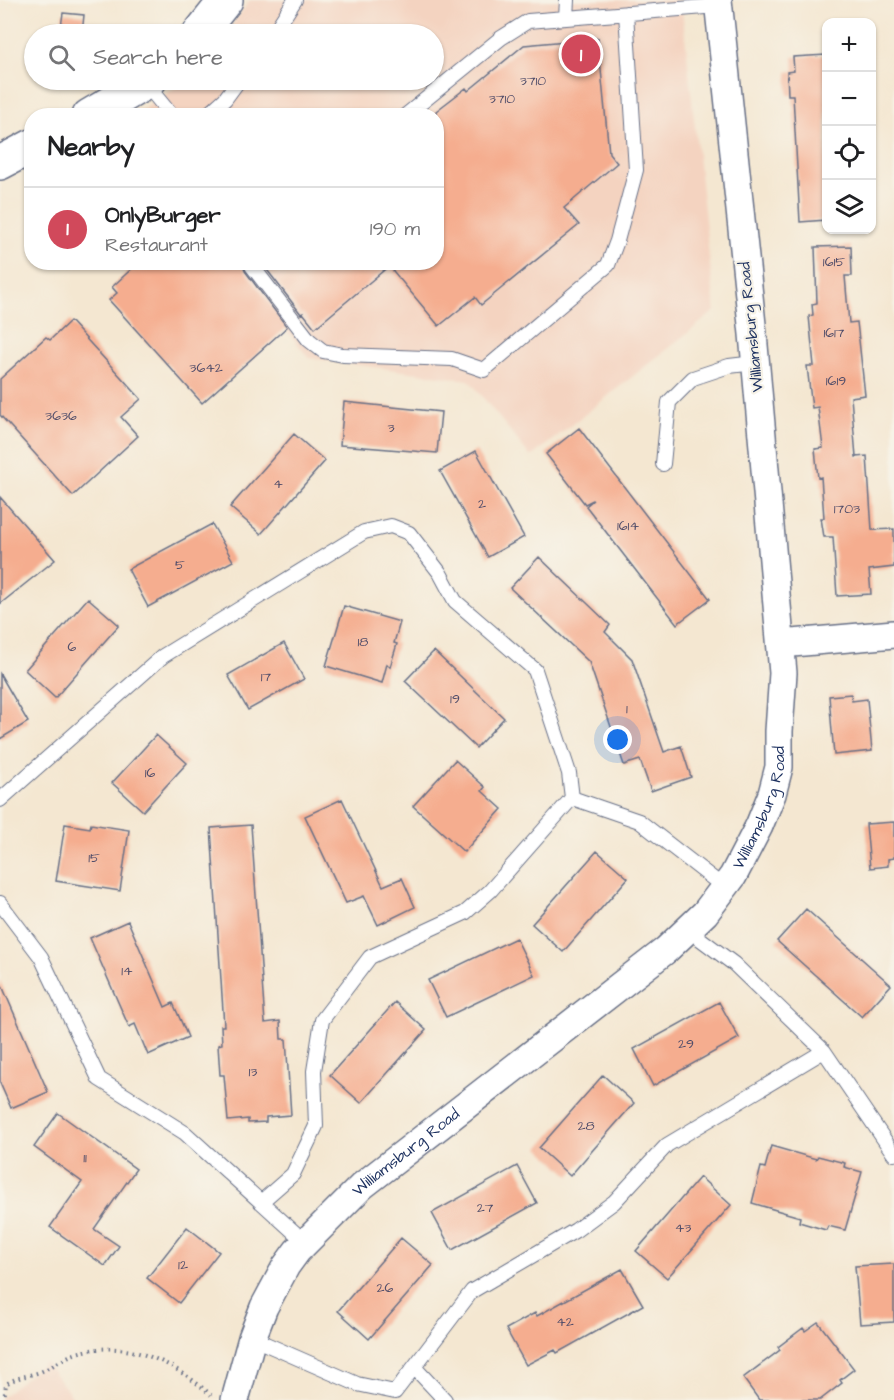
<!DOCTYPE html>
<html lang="en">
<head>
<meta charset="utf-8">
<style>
	:root { --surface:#fff; --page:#f6f6f6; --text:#202124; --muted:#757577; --line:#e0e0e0; --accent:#d1495b }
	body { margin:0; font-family:"Architects Daughter",sans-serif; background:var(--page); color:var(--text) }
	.controls { position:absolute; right:18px; top:18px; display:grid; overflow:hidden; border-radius:12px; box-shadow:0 2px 4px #0004 }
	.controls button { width:54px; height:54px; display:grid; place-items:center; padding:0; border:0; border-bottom:2px solid var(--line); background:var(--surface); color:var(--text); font:30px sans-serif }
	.you { position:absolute; left:618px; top:740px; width:21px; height:21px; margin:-15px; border:4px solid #fff; border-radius:50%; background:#1a73e8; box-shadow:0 0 0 9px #1a73e833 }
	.badge { display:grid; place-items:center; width:39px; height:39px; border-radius:50%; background:var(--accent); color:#fff; font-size:20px; font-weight:700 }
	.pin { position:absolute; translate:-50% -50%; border:3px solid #fff; box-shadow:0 2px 6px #0006 }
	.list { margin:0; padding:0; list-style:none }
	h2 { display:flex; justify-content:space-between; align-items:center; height:78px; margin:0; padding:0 24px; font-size:26px }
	h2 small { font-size:20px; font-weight:400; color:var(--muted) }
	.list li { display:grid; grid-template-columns:39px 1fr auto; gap:18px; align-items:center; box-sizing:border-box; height:84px; padding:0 24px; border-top:2px solid var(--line) }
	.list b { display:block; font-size:22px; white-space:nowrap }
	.list p { margin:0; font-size:20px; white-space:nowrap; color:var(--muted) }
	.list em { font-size:20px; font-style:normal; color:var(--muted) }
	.icon { flex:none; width:33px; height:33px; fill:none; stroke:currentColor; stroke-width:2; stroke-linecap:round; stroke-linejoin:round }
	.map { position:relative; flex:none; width:894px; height:1400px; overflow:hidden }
	.search { position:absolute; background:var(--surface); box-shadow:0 2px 4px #0004; left:24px; top:24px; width:420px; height:66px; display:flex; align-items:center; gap:15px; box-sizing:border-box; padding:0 21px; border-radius:33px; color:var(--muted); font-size:22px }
	.panel { position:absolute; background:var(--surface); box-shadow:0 2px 4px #0004; left:24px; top:108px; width:420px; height:162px; border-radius:24px }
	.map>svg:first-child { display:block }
	.built { fill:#f4d3c0 }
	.building { fill:#f5ad8f }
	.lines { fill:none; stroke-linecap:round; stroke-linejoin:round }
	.service-casing { stroke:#676f86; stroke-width:16 }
	.minor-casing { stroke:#676f86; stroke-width:30 }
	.tertiary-casing { stroke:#676f86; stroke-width:36 }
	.path { stroke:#676f86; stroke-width:4; stroke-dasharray:1.5 4.5; stroke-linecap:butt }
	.service { stroke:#fff; stroke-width:14 }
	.minor { stroke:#fff; stroke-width:27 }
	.tertiary { stroke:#fff; stroke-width:33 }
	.labels { text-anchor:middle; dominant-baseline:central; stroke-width:4.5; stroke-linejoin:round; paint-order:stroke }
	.number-label { font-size:14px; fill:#524e6a }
	.street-label { font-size:16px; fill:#1b2f5e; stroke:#f7f3e8 }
</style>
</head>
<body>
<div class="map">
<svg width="894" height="1400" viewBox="0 0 894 1400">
	<rect width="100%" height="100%" fill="#f7f3e8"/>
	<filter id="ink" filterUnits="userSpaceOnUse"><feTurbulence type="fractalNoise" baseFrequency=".0167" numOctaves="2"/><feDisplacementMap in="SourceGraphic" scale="12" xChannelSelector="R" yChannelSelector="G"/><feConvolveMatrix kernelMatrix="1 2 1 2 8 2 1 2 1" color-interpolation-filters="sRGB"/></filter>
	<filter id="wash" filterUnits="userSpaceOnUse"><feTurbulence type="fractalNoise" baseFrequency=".008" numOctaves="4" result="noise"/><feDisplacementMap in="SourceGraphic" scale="24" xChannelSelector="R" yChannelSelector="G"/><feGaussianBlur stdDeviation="1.35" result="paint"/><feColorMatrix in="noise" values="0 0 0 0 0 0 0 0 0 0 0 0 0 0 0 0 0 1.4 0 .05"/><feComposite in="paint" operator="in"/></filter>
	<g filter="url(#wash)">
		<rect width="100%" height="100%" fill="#f4e7d1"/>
		<path class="built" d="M250,0H681L715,311L531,457L469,380L309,358L233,263L436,262V116H133L187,80H434V34H226Z
			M45,1362L75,1400H0V1398Z"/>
		<g id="blocks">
			<path class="building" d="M63,13L84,15L82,34H60Z
				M598,38L609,153L617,163L564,208L579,225L481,305L475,297L439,326L389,266L315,328L303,313L301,314L261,262H436V111L466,88L468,91L524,45Z
				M826,55V220L800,222L793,95H788L787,72L794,71L793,57Z
				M851,246L852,276H845L849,323L857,322L865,395L851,397L856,457L867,456L872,530L894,529V567L869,570L871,594L837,596L833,537H824L821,518H824L821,477L818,478L815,449L823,448L818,407L812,408L807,366H814L809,316L813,315L812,304L817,303L815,247Z
				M139,262H243L245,271L287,327L202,403L109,300L117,293L112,287Z
				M70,321L141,399L121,417L138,436L73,496L0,415V379L46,337L50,340Z
				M344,402L441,412L437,453L340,445Z
				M579,428L710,599L677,624L586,506L593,500L585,504L546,454Z
				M294,434L325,461L261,534L230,507Z
				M476,451L524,537L488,557L440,471Z
				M0,497L55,560L0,604Z
				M212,524L233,561L148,607L128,569Z
				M539,557L610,625L605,632L632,659L664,752L681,746L691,777L651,791L640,760L624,765L589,662L510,588Z
				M88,598L119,625L55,698L25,670Z
				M344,606L400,622L394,643L397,644L390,667L387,664L382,683L326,666Z
				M284,643L304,679L248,710L228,675Z
				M434,651L504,718L476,748L405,681Z
				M0,674L28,722L0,739Z
				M851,694L852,701L867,699L872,751L834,755L829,696Z
				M156,735L187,763L143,811L112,783Z
				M455,760L485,787L482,791L502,809L464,852L413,806Z
				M342,799L383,886L402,878L415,907L378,925L364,896L346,903L305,816Z
				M894,822V858L888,859V866L870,868L866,824Z
				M65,824L90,828L91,824L129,830L120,891L56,881Z
				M251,825L265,1023L280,1021L281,1039H286L291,1115L266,1117V1122L248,1123V1119L228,1121L224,1075H220L218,1045L222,1044L221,1026H224L211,828Z
				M597,851L628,878L563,952L532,924Z
				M806,909L891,985L862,1017L777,941Z
				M128,921L165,1007L173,1003L188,1037L148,1055L135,1024L129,1027L90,938Z
				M516,938L534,975L446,1017L428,980Z
				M0,981L48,1092L11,1108L0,1083Z
				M395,1002L426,1030L361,1103L330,1075Z
				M719,1002L739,1038L653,1086L634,1049Z
				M603,1075L634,1103L570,1176L539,1148Z
				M58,1113L136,1169L94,1229L119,1246L105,1266L50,1227L82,1182L34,1147Z
				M771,1146L816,1159L818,1156L845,1163L844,1167L862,1172L845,1230L828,1226L826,1230L799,1222L800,1217L752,1203L761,1167L765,1168Z
				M517,1166L537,1203L452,1250L432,1213Z
				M700,1177L731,1205L667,1278L636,1251Z
				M187,1227L219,1252L179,1303L147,1278Z
				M401,1238L433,1265L369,1339L338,1311Z
				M894,1264V1322L860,1324L855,1266Z
				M622,1269L643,1305L557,1353L555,1350L526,1365L506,1329L535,1313L537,1316Z
				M818,1322L854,1369L840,1380L842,1383L820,1400H759L743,1378L780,1350L778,1347L803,1328L805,1331Z"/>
		</g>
	</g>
	<g filter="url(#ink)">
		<use href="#blocks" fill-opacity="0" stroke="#676f86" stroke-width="1.5"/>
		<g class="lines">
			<g class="service-casing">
				<path id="service" d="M566,17L567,0
					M273,34L295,0
					M145,83L172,116
					M206,116L225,99L239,80
					M405,116L501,38L528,21L718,6
					M252,262V266L309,340L323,351L343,355L452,359L484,370L608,265L617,241L636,170L626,13
					M663,464L669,402L693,378L729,366L755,363
					M572,798L639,821L725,888
					M0,800L163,656L364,532L391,526L409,533L440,573L455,601L535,670L569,773L572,798L490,891L465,913L370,957L322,1020L314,1071L316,1126L293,1174L261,1202
					M0,903L41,957L99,1079L185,1133L305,1242
					M687,929L734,964L824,1051L894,1154
					M252,1338L357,1384L395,1392L472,1291L576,1230L614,1202L667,1145L824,1051
					M414,1367L445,1400"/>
			</g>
			<g class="minor-casing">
				<g id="minor">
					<path d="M781,644L894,634"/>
					<path id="s1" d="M235,1400L252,1338L264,1307L286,1266L297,1251L362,1186L666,950L705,913L733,876L759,826L772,794L779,767V731L783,673L753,334L718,0"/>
				</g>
			</g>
			<g class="tertiary-casing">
				<path id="tertiary" d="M199,34L226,0
					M89,116L150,80
					M0,163L32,146"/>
			</g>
			<path class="path" d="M4,1400L6,1384C17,1377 28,1376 40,1372C53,1367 64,1357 77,1353C127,1338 175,1363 211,1395"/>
			<use href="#service" class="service"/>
			<use href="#minor" class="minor"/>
			<use href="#tertiary" class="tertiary"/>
		</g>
	</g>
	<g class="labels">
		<g class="number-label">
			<text x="533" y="81">3710</text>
			<text x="502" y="99">3710</text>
			<text x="834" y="262">1615</text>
			<text x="834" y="333">1617</text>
			<text x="206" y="368">3642</text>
			<text x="836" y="381">1619</text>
			<text x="61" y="416">3636</text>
			<text x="391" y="428">3</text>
			<text x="278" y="484">4</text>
			<text x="482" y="504">2</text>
			<text x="847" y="509">1703</text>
			<text x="628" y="526">1614</text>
			<text x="180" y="565">5</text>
			<text x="363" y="642">18</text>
			<text x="72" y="647">6</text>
			<text x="266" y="677">17</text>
			<text x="455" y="699">19</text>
			<text x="627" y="709">1</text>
			<text x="150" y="773">16</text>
			<text x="94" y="858">15</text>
			<text x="127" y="971">14</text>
			<text x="686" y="1044">29</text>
			<text x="253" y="1072">13</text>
			<text x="586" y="1126">28</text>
			<text x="85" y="1158">11</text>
			<text x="485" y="1208">27</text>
			<text x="683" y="1228">43</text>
			<text x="183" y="1265">12</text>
			<text x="385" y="1288">26</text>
			<text x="565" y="1322">42</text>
		</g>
		<g class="street-label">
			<text transform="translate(751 327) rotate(-96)">Williamsburg Road</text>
			<text stroke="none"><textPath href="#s1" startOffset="814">Williamsburg Road</textPath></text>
			<text stroke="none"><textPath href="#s1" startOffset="310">Williamsburg Road</textPath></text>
		</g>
	</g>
</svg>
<div class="controls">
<button>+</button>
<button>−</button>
<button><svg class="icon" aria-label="locate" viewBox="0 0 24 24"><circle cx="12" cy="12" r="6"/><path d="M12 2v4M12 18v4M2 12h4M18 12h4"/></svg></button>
<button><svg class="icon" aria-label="layers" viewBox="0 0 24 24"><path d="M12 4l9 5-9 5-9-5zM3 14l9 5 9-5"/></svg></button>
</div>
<div class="you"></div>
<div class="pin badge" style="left:581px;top:54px">1</div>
<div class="search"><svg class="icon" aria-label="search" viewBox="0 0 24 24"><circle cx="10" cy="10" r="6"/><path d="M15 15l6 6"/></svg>Search here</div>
<section class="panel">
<h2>Nearby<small></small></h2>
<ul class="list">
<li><span class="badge">1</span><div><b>OnlyBurger</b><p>Restaurant</p></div><em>190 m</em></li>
</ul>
</section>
</div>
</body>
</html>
